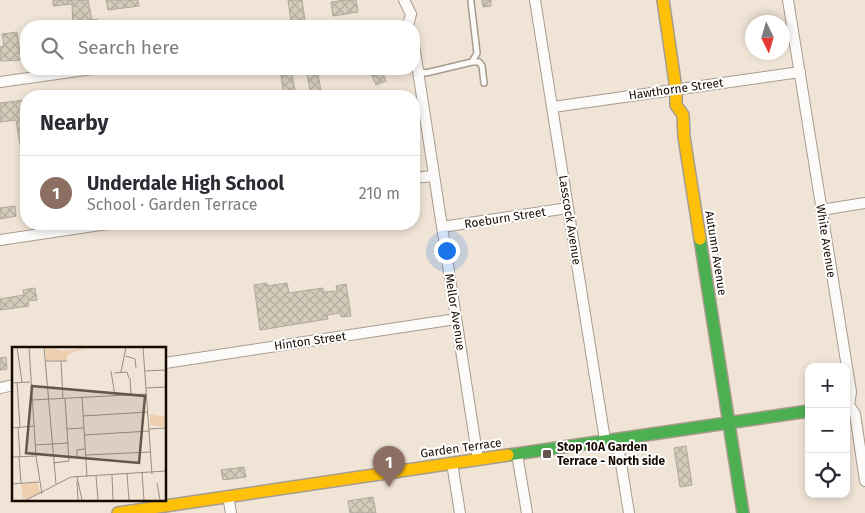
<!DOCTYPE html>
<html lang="en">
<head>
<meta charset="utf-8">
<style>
	:root { --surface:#fff; --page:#f2f2f3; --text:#2b2b33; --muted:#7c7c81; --line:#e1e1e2; --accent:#2563eb }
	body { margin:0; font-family:"Fira Sans",sans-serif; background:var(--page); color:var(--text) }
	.controls { position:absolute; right:15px; bottom:15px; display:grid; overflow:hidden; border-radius:10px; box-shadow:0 2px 8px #0003 }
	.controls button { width:45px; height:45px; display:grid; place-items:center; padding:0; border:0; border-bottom:1px solid var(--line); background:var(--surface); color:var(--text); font:25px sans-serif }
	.compass { position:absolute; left:745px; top:15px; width:45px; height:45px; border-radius:50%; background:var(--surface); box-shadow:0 2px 8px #0003; rotate:175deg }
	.you { position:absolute; left:446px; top:250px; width:18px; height:18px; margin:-12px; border:4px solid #fff; border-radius:50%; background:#1a73e8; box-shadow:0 0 0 8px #1a73e833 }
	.badge { display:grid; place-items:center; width:32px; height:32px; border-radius:50%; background:var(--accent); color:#fff; font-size:16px; font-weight:700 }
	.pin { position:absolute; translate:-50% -41px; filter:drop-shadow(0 1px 2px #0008) }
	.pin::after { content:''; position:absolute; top:26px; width:18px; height:15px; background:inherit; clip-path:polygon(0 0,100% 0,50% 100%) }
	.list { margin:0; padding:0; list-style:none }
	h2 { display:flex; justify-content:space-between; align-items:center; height:65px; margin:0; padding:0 20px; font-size:21px }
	h2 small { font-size:16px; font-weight:400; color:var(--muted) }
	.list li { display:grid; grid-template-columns:32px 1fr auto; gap:15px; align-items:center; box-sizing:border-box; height:75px; padding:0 20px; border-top:1px solid var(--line) }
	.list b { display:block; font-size:19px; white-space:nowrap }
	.list p { margin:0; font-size:16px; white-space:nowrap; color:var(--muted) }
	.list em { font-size:16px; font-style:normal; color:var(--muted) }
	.icon { flex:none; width:28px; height:28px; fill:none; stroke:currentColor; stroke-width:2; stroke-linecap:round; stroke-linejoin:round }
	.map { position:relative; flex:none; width:865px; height:513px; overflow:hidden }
	.search { position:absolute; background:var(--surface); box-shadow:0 2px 8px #0003; left:20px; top:20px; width:400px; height:55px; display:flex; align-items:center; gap:12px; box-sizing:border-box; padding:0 18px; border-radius:20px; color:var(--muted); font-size:19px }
	.panel { position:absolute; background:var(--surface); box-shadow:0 2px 8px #0003; left:20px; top:90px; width:400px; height:140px; border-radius:20px }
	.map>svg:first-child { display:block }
	.building { fill:url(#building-cross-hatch); stroke:#b1a899 }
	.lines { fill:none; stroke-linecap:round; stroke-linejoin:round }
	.lane-casing { stroke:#a89c8f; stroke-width:8 }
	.street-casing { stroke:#a89c8f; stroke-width:12 }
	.fast-casing { stroke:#a89c8f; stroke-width:14 }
	.slow-casing { stroke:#a89c8f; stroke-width:14 }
	.lane { stroke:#fdfbf9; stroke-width:5 }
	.street { stroke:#fdfbf9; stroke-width:10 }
	.fast { stroke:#4caf50; stroke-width:11 }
	.slow { stroke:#ffc107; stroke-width:11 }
	.poi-dot { fill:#63564c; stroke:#fff; stroke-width:2 }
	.labels { text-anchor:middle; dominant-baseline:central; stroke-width:4; stroke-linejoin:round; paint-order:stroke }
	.street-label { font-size:12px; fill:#170a01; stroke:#fff }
	.poi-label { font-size:12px; font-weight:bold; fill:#170a01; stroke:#fff; text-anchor:start }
	.inset-road { fill:none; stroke:#998d81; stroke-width:1 }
	.view { fill:#63564c; fill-opacity:0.15; stroke:#63564c; stroke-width:2.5 }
	.inset-edge { fill:none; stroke:#170a01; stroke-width:2.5 }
</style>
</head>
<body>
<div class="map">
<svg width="865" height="513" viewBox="0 0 865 513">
	<defs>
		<pattern id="building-cross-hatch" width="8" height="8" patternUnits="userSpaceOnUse" patternTransform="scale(1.25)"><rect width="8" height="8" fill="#d4cbbb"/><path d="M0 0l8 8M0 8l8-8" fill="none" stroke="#b5ad9f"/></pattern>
	</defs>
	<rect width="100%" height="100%" fill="#f0e4d6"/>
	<path class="building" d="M53,0H88L92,20L97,19L98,26H73L72,4L53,6Z
		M106,0H138L139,6L108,10Z
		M288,0H302L305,20L291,22Z
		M346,0H356L358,12L333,16L331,2Z
		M482,0H491V6L483,7Z
		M17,32L21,60L0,61V47L4,46L2,34Z
		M280,69H291L296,96H284Z
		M306,69H317L322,96H311Z
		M369,69H381L386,81L376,85Z
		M26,100V144L20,145L16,120L0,122V103Z
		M15,206L16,216L0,219V208Z
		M267,283V286L287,283L289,293L323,288L324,292L337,291L336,286L346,284L351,316L341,317L340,313L327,315L328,319L260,330L254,285Z
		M35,288L37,300L28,301L29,306L0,310V299L24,295L23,290Z
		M6,357L7,369L0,370V358Z
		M686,446L692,485L680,487L674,448Z
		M244,467L246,477L223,480L221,470Z
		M373,497L376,513H350L348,501Z"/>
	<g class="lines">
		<g class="lane-casing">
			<path id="lane" d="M472,62H479L482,66L484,83
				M418,71L426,73L472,62L477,53L471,2"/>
		</g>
		<g class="street-casing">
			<path id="street" d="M404,0L411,14L408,26
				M535,0L605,440
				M788,0L851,392L849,405L855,414L865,481
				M393,26H402
				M414,45L478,460
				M0,82L92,69
				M553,107L800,72
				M414,178L433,176
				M821,210L865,203
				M442,227L568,208
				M0,240L107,224
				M165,363L456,319
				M0,388L14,385
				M617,439L629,513
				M517,454L527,513
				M452,463L460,513
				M228,496L231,513"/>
		</g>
		<g class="fast-casing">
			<path id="fast" d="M700,239L743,513
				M508,455L809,411"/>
		</g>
		<g class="slow-casing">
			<path id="slow" d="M663,0L676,89V105L683,115L684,137L700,239
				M118,513L508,455"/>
		</g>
		<use href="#lane" class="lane"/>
		<use href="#street" class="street"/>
		<use href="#fast" class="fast"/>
		<use href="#slow" class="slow"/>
	</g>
	<rect class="poi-dot" x="542" y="449" width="10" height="10" rx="2.5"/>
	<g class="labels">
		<g class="street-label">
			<text transform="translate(676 89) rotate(-8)">Hawthorne Street</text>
			<text transform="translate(505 218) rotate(-9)">Roeburn Street</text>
			<text transform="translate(570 220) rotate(81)">Lasscock Avenue</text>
			<text transform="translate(826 241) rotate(81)">White Avenue</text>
			<text transform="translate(716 253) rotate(81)">Autumn Avenue</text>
			<text transform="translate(455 312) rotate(81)">Mellor Avenue</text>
			<text transform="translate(310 341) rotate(-8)">Hinton Street</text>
			<text transform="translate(461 448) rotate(-8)">Garden Terrace</text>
		</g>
		<g class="poi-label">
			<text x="557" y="447">Stop 10A Garden<tspan x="557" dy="14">Terrace - North side</tspan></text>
		</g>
	</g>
	<g transform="translate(12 347)">
		<rect width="154" height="154" fill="#f0e4d6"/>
		<path d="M34,0L50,4L78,0L61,5L55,8V13H34ZM26,136L28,146L11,153L9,137Z" fill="#eed0b0"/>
		<path d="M138,67L154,70V80L138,78Z" fill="#eed0b0"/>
		<path class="inset-road" d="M5,0L10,35M17,0L24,109L30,147M32,0L44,137M131,0L140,127M114,9L123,12L124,21M34,14H55M49,14L51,52M99,24L103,49M133,24L154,23M109,25L114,0M102,26L115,25L117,31M118,31L119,48M5,35L8,80M0,36L18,35M134,41L154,40M70,50L75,130M20,53L134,47M71,69L136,65M6,80L8,110M0,81L22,79M55,82L72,81M137,82L154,81M72,88L137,84M23,98L56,96M74,108L138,105M0,110L24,109M7,110L9,136M65,111V103L73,102M41,116L57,114L53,52M130,126L132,153M115,127L117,153M100,128L101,153M84,129L86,153M65,130L70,153M65,134L66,153M145,136L148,153M0,137L27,135M14,153L59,130L154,124"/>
		<path class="view" d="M20,39L133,49L127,116L14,106Z"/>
		<rect width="154" height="154" class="inset-edge"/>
	</g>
</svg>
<div class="controls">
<button>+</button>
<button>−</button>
<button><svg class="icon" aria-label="locate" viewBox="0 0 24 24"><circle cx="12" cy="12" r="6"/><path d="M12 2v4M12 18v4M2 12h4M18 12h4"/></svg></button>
</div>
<svg class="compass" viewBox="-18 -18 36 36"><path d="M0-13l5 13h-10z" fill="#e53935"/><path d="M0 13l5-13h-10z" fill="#7c7c81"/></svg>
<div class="you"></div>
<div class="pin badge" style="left:389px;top:487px;background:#8d6e63">1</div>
<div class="search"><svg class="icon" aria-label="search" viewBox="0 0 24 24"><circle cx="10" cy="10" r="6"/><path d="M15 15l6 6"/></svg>Search here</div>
<section class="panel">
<h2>Nearby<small></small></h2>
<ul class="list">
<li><span class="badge" style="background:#8d6e63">1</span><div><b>Underdale High School</b><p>School · Garden Terrace</p></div><em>210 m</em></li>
</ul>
</section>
</div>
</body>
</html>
